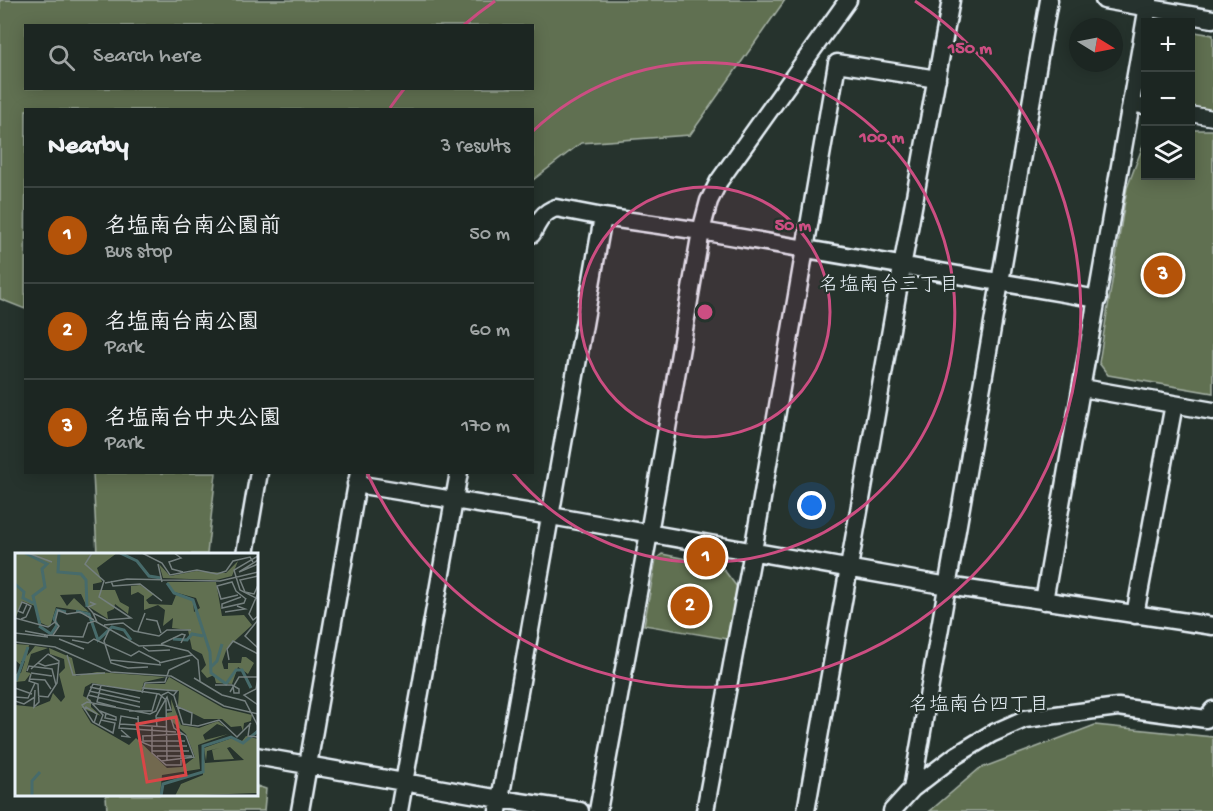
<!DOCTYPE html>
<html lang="en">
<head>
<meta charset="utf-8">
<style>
	:root { --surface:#1c2622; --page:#29322f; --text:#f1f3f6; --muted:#a0a5a5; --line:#3a4340; --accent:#b45309 }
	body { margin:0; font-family:"Gochi Hand","Klee One",sans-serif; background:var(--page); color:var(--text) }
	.controls { position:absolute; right:18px; top:18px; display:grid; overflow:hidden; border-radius:0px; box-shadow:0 3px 15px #0003 }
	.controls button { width:54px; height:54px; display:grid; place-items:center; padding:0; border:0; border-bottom:2px solid var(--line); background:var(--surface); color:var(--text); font:30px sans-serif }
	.compass { position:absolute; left:1069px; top:18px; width:54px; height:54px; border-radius:50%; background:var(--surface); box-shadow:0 3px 15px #0003; rotate:100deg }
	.you { position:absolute; left:812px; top:506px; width:21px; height:21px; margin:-15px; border:4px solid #fff; border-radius:50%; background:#1a73e8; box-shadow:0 0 0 9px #1a73e833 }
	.badge { display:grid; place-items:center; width:39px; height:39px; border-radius:50%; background:var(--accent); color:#fff; font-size:20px; font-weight:700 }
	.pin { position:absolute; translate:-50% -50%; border:3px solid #fff; box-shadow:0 2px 6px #0006 }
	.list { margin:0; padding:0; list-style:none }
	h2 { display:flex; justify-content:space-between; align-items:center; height:78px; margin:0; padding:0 24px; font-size:26px }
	h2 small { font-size:20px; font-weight:400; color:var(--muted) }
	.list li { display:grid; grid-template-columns:39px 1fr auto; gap:18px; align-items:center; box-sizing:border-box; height:96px; padding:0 24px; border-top:2px solid var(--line) }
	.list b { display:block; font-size:22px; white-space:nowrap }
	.list p { margin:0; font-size:20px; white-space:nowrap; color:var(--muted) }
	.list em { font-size:20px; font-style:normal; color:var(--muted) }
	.icon { flex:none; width:33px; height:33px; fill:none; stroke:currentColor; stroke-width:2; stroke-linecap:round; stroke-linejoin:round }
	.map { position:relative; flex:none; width:1213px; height:811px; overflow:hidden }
	.search { position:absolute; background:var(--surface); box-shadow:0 3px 15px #0003; left:24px; top:24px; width:510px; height:66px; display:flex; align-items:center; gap:15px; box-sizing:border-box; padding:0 21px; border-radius:0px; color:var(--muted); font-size:22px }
	.panel { position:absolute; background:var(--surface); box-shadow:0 3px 15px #0003; left:24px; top:108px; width:510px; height:366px; border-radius:0px }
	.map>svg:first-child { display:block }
	.green { fill:#617051; stroke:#a4b0a4; stroke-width:1.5; fill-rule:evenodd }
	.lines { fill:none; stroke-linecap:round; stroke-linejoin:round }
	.pedestrian-casing { stroke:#e8f1f8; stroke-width:18 }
	.minor-casing { stroke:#e8f1f8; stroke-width:21 }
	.pedestrian { stroke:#26332d; stroke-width:14 }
	.minor { stroke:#26332d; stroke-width:16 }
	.ring { fill:none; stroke:#cc4e82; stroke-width:3 }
	.labels { text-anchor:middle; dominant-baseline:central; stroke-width:4.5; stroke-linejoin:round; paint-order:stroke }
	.neighbourhood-label { font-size:20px; fill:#e8f1f8; stroke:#26332d }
	.inset-river { fill:none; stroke:#476b6b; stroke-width:3 }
	.inset-road { fill:none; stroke:#747f7e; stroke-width:1.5 }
	.view { fill:#d94647; fill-opacity:0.15; stroke:#d94647; stroke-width:3 }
	.inset-edge { fill:none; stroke:#e8f1f8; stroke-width:3 }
	.centre { fill:#cc4e82; stroke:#26332d; stroke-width:3 }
	.ring-label { font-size:18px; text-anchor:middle; font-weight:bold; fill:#cc4e82; stroke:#26332d; stroke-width:4.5; stroke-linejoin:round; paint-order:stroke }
</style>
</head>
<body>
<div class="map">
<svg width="1213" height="811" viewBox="0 0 1213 811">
	<rect width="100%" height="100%" fill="#26332d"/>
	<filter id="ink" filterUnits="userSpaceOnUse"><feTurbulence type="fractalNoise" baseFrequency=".0167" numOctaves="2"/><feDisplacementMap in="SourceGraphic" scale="12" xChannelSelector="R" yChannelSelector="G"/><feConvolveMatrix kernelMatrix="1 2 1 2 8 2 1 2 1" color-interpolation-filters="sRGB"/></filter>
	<g filter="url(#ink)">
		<path class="green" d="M0,0H785L690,135L581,143L533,180L532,110H26L25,309L0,299ZM26,26H532V88H26Z
			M1195,32L1213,35V111L1191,107V61Z
			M1191,130H1213V393L1108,375L1099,363L1127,188L1145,140L1146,176H1190Z
			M93,473H216L207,554H97Z
			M662,554L721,566L737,587L727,639L644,625L656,559Z
			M1095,725L1213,737V811H930L979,769Z
			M257,786L266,789L264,811H107L106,795L256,794Z"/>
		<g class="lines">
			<g class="pedestrian-casing">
				<path id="pedestrian" d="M1131,104L1146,107
					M1190,114L1213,118"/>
			</g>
			<g class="minor-casing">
				<path id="minor" d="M1104,0L1213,19
					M532,234C538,222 543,212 556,208L603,217L701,231L1098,299
					M1082,388L1213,411
					M356,484L551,516L948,586L1213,626
					M245,554L259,472
					M1044,601L1149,0
					M1135,615L1174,404
					M256,756L500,799L580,811
					M912,789L1049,0
					M300,811L359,472
					M399,811L459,472
					M498,811L603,217
					M598,811L649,533L701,231L709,201L719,181L848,0
					M705,811L753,551L837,63L937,79
					M806,811L902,267L951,0
					M892,811L912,789L955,756L991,734L1025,719L1118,707L1206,719L1213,710"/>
			</g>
			<use href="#pedestrian" class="pedestrian"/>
			<use href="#minor" class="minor"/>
		</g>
	</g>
	<circle cx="705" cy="312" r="125" fill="#cc4e82" fill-opacity=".12"/>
	<g class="ring">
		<circle cx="705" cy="312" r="125"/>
		<path d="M533 131A250 250 0 1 1 513 473"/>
		<path d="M390 108A375 375 0 0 1 404 89M464 25A375 375 0 0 1 495 1M915 1A375 375 0 1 1 367 473"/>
	</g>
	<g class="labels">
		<g class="neighbourhood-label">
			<text x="889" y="286">名塩南台三丁目</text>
			<text x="979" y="706">名塩南台四丁目</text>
		</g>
	</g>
	<g transform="translate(15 553)">
		<rect width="243" height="243" fill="#26332d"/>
		<path d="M0,0H102L82,15L87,29L78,31V37H100L105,49L114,54L113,61L100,51L99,56L92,59L93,66L71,52L66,41L45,42L52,53L59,45L74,59L41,54L35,74L26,70L20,53L7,48L0,67ZM223,8L217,23L201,27L148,25L144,11L155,23L181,18L211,20ZM152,29H201L207,63L229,62L237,72L212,95L207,109L209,116H213V110H226L227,104H231L239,110L233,121L223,114L217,131L201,130L199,122L192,125L186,118L191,112L187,101L177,96L173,77L157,75L158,65L148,73L150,57L143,52L129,57V43L123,39L116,42V33L125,32L139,41L131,47L134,51L157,52L161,42L178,47L179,59L185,55L181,45L159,39ZM0,91L14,92L12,103L20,93L33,95L16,101L11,119L16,120L10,128L0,129V121L6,120L10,108H6L7,113L0,107ZM34,95L57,105L61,123L82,119L151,124L129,129L126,139L77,130L70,134L68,143L76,147V154L86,163L67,155L76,170L114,192L121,185L152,215L167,214L180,204L171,181L152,164V160L157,159L156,146L166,172L184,175L203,168L210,174L202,171L188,182L190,187L213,181L183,192L185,216L147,222L145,243H0V152L20,154L35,148L38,140L46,149L50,144L44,121L50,115L49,106L35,101ZM154,124L208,155L237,162L236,168L229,170L228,178L226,173L216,174L207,166H189L163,153L164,138L129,135L130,131H150ZM231,183L243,186V240L160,243L166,231L188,222L187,198L190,210L229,207L215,194L212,195L219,206L199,207L197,197L204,195L192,198L191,208L189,195L217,185L227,188Z" fill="#617051"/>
		<path class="inset-river" d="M10,0L32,11L27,16L30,34L18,43L25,72M44,0L43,19L66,21L71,27L72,54M105,0L122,8L134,23L146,25M152,30L159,40L178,47L195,99L196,120L211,131L221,117H227L236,135M0,31L9,39L8,45L18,50M61,58L74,61L83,87L97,74L109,77L116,87M24,73L36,81L42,72L39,66L42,57L51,59M158,86L172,87L177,81L188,83M196,114L202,108L207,91M1,128L13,94M17,243V228L25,219M146,243L148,231L188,219V193L216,184L228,190L243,178"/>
		<path class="inset-road" d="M13,0L37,9M77,0L70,11L89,28L84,44L116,65L92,67L78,60L82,69M127,0L147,10L155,22L182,17L202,21L211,18L218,8L235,4L238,9M159,0L166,5L154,9L157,16L168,19M243,3L219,17L225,37L243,46M143,11L147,29M224,19L243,7M224,19L243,11M243,23L225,27L230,39L239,41L243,32M96,28L98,33L125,31L147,48M90,30L112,26L205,28L243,19M243,40L234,61L238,67L243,63M223,42L206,46L202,33L217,29L221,38L231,46M226,44L207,51V55L229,50L231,45M75,49L80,51L73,54L78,60M210,59L230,56L222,53M0,65L33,74L40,69M6,66L11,64L16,53L12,51L7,49L3,58L8,60L12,51M131,66L142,68L146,80M243,67L230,83L243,95M89,72L108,70L119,78L144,83L152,77H176M94,77L89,88L96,110L113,115L133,114M10,78L31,82M123,78L130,60M0,80L33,84M29,82L68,84L73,70L80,68L124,93L148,92L173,98L183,107L185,128M38,82L44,73L40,69L43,57L52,61L65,59L79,67M44,86L69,96M57,87L73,90L79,86L116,103L124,98L145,109M0,89L40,94L96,119L156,123L209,153L243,161M146,91L167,81L170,82L166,90M128,94L134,98L155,97M52,102L58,122L90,120M96,107L146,112M214,107L212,96L218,88L243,101M23,110L30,113L44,110M144,110L177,102M16,116L33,101M12,118L14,113L37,116L41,132M16,120L37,123M16,121L14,128L23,131L24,149L19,154L20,137M179,125L207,142L230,148L243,173M243,125L241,136L229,142L243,152M14,126L30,127L36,136M86,132L82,149L101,154M200,132H217L218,133H219L224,136V140H219L218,133M75,134L125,145M0,135L17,141M127,135L162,138L158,143M74,138L125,149M215,139L224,124H243M127,140L130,130L150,129L154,117L175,107M73,142L125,154M23,143L33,144L42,130L44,108L33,101M0,144L13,145L20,130M0,148L9,151L20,144M161,153L177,160L176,173M69,157L71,154L82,161L79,170M85,158L101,164V167L90,165L91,160M114,158H137L142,141M123,163L124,188L136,193H172M142,165H156L159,175L171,183L179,204L146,208M123,166L106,163L104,175L161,179M86,167L100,170L98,180L78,169L67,152L72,149L135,161L141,158L147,142L153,139L159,143L168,171L183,173L204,167L222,184L236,170M235,170L233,183L243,184M105,171L152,174M84,172L88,162L72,145L78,131L144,141L151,147L152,208M137,174V200L151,212H166V193M142,174L141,163L152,144L156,157H151M106,177L114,184L106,183M127,183L168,181M128,183V188H170M137,198H174M142,203H177"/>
		<path class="view" d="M161,164L171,222L132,229L122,171Z"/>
		<rect width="243" height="243" class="inset-edge"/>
	</g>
	<circle cx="705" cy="312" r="9" class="centre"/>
	<g class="ring-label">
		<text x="970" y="53">150 m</text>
		<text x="882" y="142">100 m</text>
		<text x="793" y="230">50 m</text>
	</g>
</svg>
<div class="controls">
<button>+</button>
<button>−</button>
<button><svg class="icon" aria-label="layers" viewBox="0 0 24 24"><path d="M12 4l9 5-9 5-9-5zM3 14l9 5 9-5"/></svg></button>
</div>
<svg class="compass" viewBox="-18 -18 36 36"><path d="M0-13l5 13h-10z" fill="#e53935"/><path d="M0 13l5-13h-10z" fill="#a0a5a5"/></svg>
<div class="you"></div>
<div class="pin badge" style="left:706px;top:557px">1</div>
<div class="pin badge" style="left:690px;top:606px">2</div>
<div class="pin badge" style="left:1163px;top:275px">3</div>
<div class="search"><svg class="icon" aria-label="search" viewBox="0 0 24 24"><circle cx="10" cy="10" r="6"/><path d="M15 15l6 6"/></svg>Search here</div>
<section class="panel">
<h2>Nearby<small>3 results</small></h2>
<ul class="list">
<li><span class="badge">1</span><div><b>名塩南台南公園前</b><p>Bus stop</p></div><em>50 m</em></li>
<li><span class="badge">2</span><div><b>名塩南台南公園</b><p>Park</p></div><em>60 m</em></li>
<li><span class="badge">3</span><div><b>名塩南台中央公園</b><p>Park</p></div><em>170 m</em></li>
</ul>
</section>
</div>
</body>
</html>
